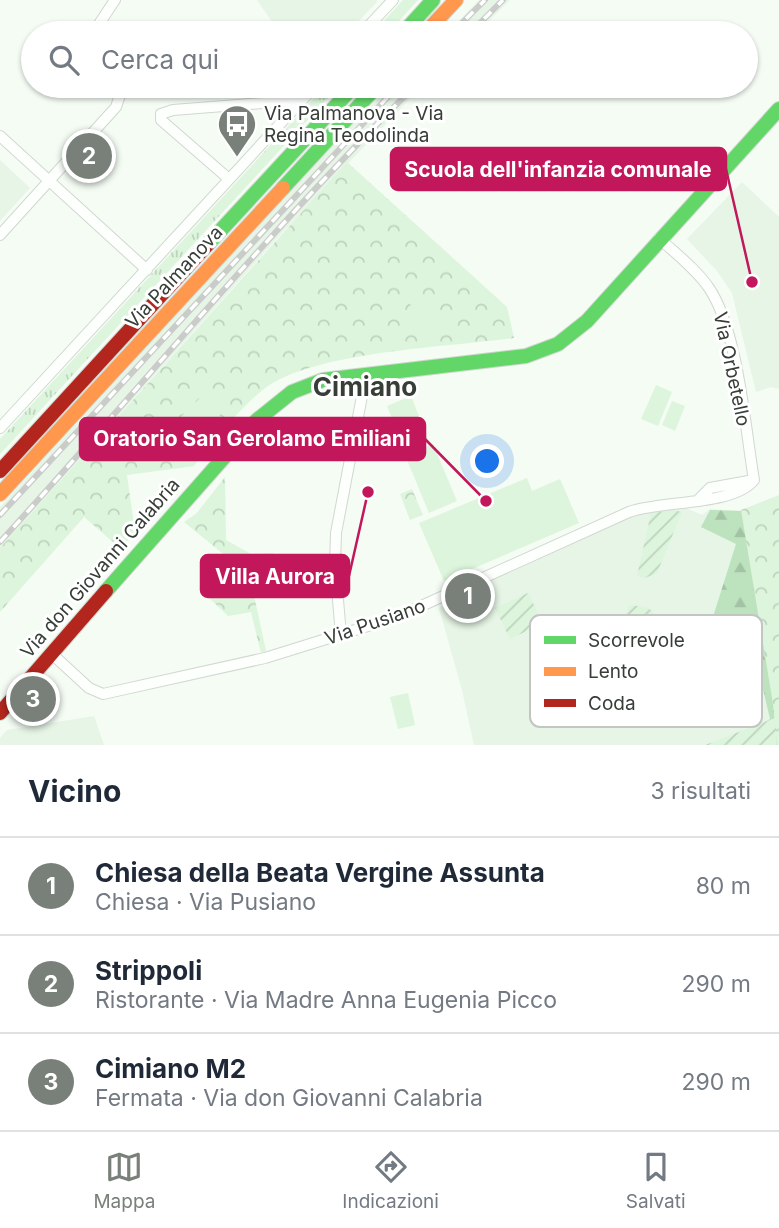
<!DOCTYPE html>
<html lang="it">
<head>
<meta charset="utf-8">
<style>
	:root { --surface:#fff; --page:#f2f2f3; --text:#1f2937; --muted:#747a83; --line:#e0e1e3; --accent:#798079 }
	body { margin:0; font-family:Inter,sans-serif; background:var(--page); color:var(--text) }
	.you { position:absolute; left:488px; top:462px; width:24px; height:24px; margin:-18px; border:5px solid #fff; border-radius:50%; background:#1a73e8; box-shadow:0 0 0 10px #1a73e833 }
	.badge { display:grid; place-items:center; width:46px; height:46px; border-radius:50%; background:var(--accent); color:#fff; font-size:23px; font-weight:700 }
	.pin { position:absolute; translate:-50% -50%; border:4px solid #fff; box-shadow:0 2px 7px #0006 }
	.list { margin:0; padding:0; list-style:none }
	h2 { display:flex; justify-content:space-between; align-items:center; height:91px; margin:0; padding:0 28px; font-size:30px }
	h2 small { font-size:23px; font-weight:400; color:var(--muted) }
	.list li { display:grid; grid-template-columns:46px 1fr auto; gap:21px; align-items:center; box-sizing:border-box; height:98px; padding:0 28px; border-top:2px solid var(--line) }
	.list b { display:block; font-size:26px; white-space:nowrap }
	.list p { margin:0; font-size:23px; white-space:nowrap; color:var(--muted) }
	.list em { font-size:23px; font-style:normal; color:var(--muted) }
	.icon { flex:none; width:38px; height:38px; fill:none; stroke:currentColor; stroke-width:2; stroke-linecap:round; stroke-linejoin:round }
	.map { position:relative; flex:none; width:779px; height:745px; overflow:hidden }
	.search { position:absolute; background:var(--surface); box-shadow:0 2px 5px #0004; left:21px; right:21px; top:21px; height:77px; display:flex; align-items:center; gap:18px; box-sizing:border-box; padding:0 24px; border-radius:38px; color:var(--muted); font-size:26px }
	.sheet { height:385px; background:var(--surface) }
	nav { display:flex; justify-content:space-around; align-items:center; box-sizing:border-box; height:98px; border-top:2px solid var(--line); background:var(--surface); font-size:19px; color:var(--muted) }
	nav a { display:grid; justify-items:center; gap:4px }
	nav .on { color:var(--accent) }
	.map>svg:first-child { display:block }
	.built { fill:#e6f5e6 }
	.grass { fill:url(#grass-tufts) }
	.forest { fill:url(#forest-firs) }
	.park { fill:url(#park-crowns) }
	.garden { fill:url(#garden-furrows) }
	.pitch { fill:#dcf5dc }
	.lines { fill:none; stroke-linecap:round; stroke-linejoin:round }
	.street-casing { stroke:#d1d7d1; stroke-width:12 }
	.fast-casing { stroke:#d1d7d1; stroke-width:16 }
	.slow-casing { stroke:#d1d7d1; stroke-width:16 }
	.jam-casing { stroke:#d1d7d1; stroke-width:16 }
	.street { stroke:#fdfffd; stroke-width:10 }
	.fast { stroke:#63d668; stroke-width:14 }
	.slow { stroke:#ff974d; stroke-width:14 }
	.jam { stroke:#b3261e; stroke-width:14 }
	.rail-casing { stroke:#caccca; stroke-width:6 }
	.rail { stroke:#fff; stroke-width:3.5; stroke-dasharray:10; stroke-linecap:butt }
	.labels { text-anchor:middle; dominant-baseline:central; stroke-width:6; stroke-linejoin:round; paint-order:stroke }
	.poi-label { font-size:19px; fill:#373d37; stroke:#fff; text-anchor:start }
	.street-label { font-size:19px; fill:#373d37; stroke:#fff }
	.district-label { font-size:26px; font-weight:bold; fill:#373d37; stroke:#fff }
	.key { fill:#fff; stroke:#c3c5c3; stroke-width:2 }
	.key-label { font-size:19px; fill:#373d37 }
	.leader { fill:none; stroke:#c2185b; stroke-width:2.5 }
	.callout-dot { fill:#c2185b; stroke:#fff; stroke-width:2.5 }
	.callout { fill:#c2185b; stroke:#c2185b; stroke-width:2.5 }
	.callout-label { font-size:21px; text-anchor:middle; font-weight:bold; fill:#fff }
</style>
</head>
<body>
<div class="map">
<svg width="779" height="745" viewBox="0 0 779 745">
	<defs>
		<pattern id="grass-tufts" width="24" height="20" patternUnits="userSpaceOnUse" patternTransform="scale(1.75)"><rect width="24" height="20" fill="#dcf5dc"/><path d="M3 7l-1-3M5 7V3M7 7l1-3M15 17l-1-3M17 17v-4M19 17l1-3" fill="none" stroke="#bdd3bd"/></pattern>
		<pattern id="forest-firs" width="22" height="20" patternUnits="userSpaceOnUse" patternTransform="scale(1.75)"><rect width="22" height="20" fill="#bce3be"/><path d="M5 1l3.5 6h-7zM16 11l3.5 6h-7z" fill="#a2c4a4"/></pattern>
		<pattern id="park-crowns" width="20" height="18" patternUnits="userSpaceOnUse" patternTransform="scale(1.75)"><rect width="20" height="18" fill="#dcf5dc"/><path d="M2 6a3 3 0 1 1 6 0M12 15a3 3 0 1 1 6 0" fill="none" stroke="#bdd3bd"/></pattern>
		<pattern id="garden-furrows" width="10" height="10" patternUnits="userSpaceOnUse" patternTransform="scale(1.75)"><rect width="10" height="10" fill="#dcf5dc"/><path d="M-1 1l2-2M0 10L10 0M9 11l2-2" fill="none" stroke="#bdd3bd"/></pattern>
	</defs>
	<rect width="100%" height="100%" fill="#f4fcf4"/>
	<path class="built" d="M257,0H377V2L347,33H280Z
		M479,0H510L477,33H447Z
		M392,86H422L281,234L0,548V507L351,125Z
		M0,160L30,188L0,221Z
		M742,182L779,217V389L771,387L756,392L732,293L717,271L687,239Z
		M684,507L702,515L710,509L740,511L773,704L777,745H474L462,690L439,608L460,599L459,596L639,513Z
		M94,716L104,745H0V738L7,730Z"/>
	<path class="grass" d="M403,0H418L388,33H373Z
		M325,86H339L0,454V439Z"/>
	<path class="forest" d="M710,510L744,511L757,520L779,745H761L758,726L770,719L753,646L721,647L705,642L736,544L701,527Z"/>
	<path class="park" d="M347,162L507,307L514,338C448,347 326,351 271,384C248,398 211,444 194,466L127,475L135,532L121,549L84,517L0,612V548Z
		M225,477L226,540L251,554L273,553L275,566L330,562L329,565L275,574L277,586L253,591L266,651L261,653L251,612L228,616L200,589L227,557L184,522L196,514Z
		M412,489L423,515L410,520L400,494Z
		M779,495V745H777L773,704L741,510Z"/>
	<path class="garden" d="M673,510L682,512L657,573L645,578L637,576L651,513Z
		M528,593L543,623L510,639L495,608Z
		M629,605L647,607L655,614L647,632L658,652L644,676L624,684L603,672L594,653L602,633L623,623Z
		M775,718L777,745H705Z"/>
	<path class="pitch" d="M436,297L441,330L415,334L410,301Z
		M656,385L672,392L658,426L641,419Z
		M204,394L223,412L195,440L177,421Z
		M411,396L428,439L404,448L387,406Z
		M672,401L685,406L675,431L662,425Z
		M433,444L457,501L429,513L405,455Z
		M527,478L532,491L560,479L579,523L444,581L419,523Z
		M408,693L415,725L398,729L390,697Z"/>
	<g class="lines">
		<g class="street-casing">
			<path id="street" d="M93,33L115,0
				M362,33L393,0
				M0,136L147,270
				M229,179L161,120V114L173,110L301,100
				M0,235L116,107L120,95L112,86
				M659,238C676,254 696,269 709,288C738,331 745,427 754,480
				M0,428L315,86
				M699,499L710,488L754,480
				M341,635L335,565L336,533L366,375
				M52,654L89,688L103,694L265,658L397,617L629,512C662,500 733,506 754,480"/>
		</g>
		<g class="fast-casing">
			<path id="fast" d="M403,33L433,0
				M283,188L377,86
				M209,243L354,86
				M106,591L257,420L292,392L323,380L526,356L558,344L587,321L779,109"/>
		</g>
		<g class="slow-casing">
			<path id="slow" d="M425,33L456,0
				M0,494L283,188"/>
		</g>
		<g class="jam-casing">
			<path id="jam" d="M0,471L209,243
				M0,713L106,591"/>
		</g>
		<use href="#street" class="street"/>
		<use href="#fast" class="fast"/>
		<use href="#slow" class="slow"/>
		<use href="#jam" class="jam"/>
		<g class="rail-casing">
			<path id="rail" d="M452,33L485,0
				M470,33L503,0
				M0,515L398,86
				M0,542C139,390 269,230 415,86"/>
		</g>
		<use href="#rail" class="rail"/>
	</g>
	<defs>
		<g id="bus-pin" transform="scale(2.0125)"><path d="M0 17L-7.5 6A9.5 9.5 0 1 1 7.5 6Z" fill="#798079" stroke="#fff"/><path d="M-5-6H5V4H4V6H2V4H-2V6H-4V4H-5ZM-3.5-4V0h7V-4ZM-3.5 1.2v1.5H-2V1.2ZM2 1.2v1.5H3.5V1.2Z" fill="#fff"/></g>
	</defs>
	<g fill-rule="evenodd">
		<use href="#bus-pin" x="237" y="124"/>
	</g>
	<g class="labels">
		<g class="poi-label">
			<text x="264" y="113">Via Palmanova - Via<tspan x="264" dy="22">Regina Teodolinda</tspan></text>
		</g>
		<g class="street-label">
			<text transform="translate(174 277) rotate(-47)">Via Palmanova</text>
			<text transform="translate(732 369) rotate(78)">Via Orbetello</text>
			<text transform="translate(100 568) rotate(-49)">Via don Giovanni Calabria</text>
			<text transform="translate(375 622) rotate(-19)">Via Pusiano</text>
		</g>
		<g class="district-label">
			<text x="365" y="386">Cimiano</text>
		</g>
	</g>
	<rect x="530" y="615" width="232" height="112" rx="10" class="key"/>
	<rect x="544" y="636" width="32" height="8" fill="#63d668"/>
	<rect x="544" y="667" width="32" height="9" fill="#ff974d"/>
	<rect x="544" y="699" width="32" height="8" fill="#b3261e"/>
	<g class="key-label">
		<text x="588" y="647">Scorrevole</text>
		<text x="588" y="678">Lento</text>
		<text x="588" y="710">Coda</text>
	</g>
	<path class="leader" d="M752 282L726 169M486 501L425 439M368 492L349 576"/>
	<g class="callout-dot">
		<circle cx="752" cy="282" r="7"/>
		<circle cx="486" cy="501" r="7"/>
		<circle cx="368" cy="492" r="7"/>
	</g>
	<g class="callout">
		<rect x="391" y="148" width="335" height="42" rx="7"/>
		<rect x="80" y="418" width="345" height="42" rx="7"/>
		<rect x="201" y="555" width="148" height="42" rx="7"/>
	</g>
	<g class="callout-label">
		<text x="558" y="177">Scuola dell'infanzia comunale</text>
		<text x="252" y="446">Oratorio San Gerolamo Emiliani</text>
		<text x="275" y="584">Villa Aurora</text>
	</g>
</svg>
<div class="you"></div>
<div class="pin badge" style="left:468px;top:596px">1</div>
<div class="pin badge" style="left:89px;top:156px">2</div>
<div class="pin badge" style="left:33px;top:699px">3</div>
<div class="search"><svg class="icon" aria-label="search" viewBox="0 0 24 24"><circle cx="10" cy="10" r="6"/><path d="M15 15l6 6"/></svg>Cerca qui</div>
</div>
<section class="sheet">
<h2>Vicino<small>3 risultati</small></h2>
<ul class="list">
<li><span class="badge">1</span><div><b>Chiesa della Beata Vergine Assunta</b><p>Chiesa · Via Pusiano</p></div><em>80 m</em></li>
<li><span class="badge">2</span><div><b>Strippoli</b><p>Ristorante · Via Madre Anna Eugenia Picco</p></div><em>290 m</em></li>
<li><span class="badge">3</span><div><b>Cimiano M2</b><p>Fermata · Via don Giovanni Calabria</p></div><em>290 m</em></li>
</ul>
</section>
<nav>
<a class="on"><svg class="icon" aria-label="map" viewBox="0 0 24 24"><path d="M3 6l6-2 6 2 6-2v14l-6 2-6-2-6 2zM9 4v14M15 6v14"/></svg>Mappa</a>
<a><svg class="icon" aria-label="directions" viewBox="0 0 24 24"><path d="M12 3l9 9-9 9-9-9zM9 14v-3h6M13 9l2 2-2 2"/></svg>Indicazioni</a>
<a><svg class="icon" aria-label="saved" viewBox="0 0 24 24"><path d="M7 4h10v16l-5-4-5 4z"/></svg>Salvati</a>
</nav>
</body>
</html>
